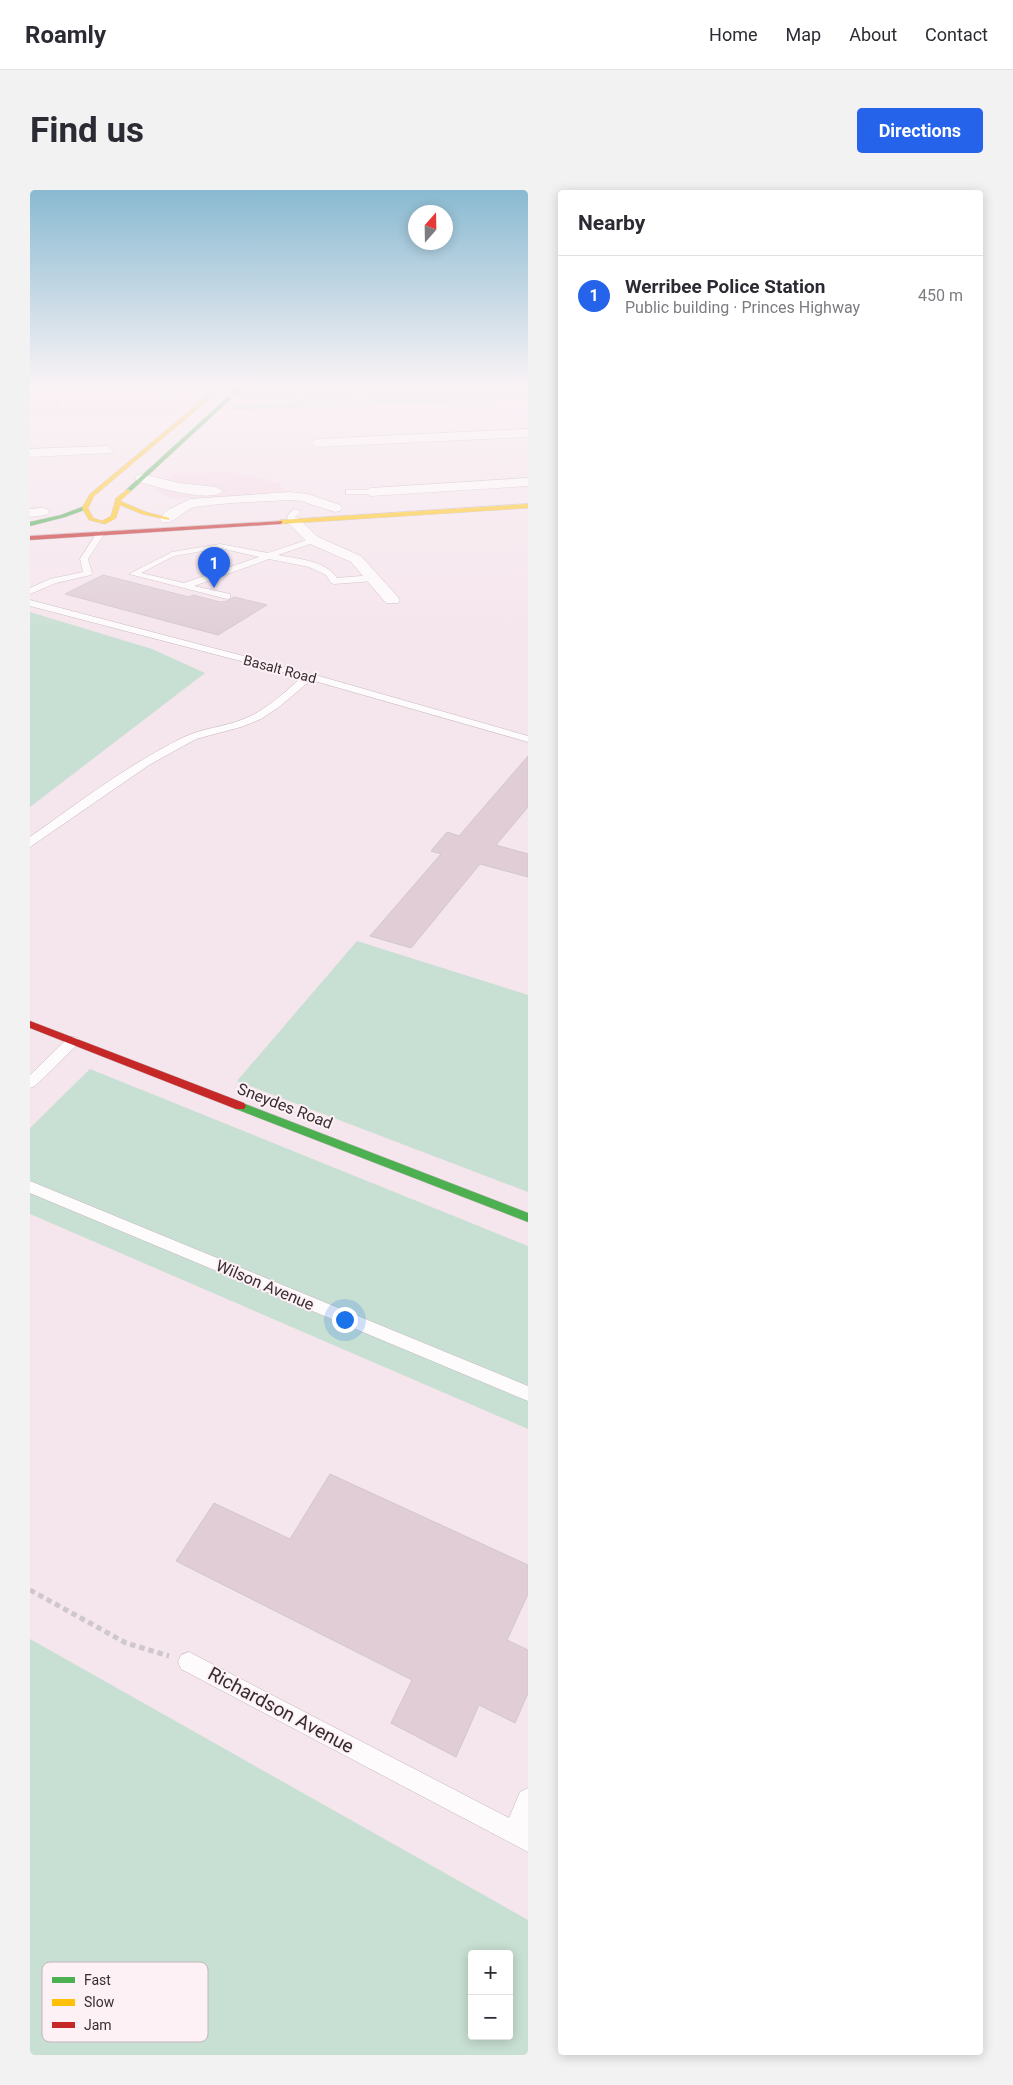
<!DOCTYPE html>
<html lang="en">
<head>
<meta charset="utf-8">
<style>
	:root { --surface:#fff; --page:#f2f2f3; --text:#2b2b33; --muted:#7c7c81; --line:#e1e1e2; --accent:#2563eb }
	body { margin:0; font-family:Roboto,sans-serif; background:var(--page); color:var(--text) }
	.controls { position:absolute; right:15px; bottom:15px; display:grid; overflow:hidden; border-radius:5px; box-shadow:0 2px 12px #0003 }
	.controls button { width:45px; height:45px; display:grid; place-items:center; padding:0; border:0; border-bottom:1px solid var(--line); background:var(--surface); color:var(--text); font:25px sans-serif }
	.compass { position:absolute; left:378px; top:15px; width:45px; height:45px; border-radius:50%; background:var(--surface); box-shadow:0 2px 12px #0003; rotate:20deg }
	.you { position:absolute; left:314px; top:1129px; width:18px; height:18px; margin:-12px; border:4px solid #fff; border-radius:50%; background:#1a73e8; box-shadow:0 0 0 8px #1a73e833 }
	.badge { display:grid; place-items:center; width:32px; height:32px; border-radius:50%; background:var(--accent); color:#fff; font-size:16px; font-weight:700 }
	.pin { position:absolute; translate:-50% -41px; filter:drop-shadow(0 1px 2px #0008) }
	.pin::after { content:''; position:absolute; top:26px; width:18px; height:15px; background:inherit; clip-path:polygon(0 0,100% 0,50% 100%) }
	.list { margin:0; padding:0; list-style:none }
	h2 { display:flex; justify-content:space-between; align-items:center; height:65px; margin:0; padding:0 20px; font-size:21px }
	h2 small { font-size:16px; font-weight:400; color:var(--muted) }
	.list li { display:grid; grid-template-columns:32px 1fr auto; gap:15px; align-items:center; box-sizing:border-box; height:80px; padding:0 20px; border-top:1px solid var(--line) }
	.list b { display:block; font-size:19px; white-space:nowrap }
	.list p { margin:0; font-size:16px; white-space:nowrap; color:var(--muted) }
	.list em { font-size:16px; font-style:normal; color:var(--muted) }
	.map { position:relative; flex:none; width:498px; height:1865px; overflow:hidden; border-radius:5px }
	header { display:flex; align-items:center; gap:30px; box-sizing:border-box; height:70px; padding:0 25px; background:var(--surface); border-bottom:1px solid var(--line) }
	header strong { font-size:24px }
	nav { display:flex; gap:28px; margin-inline-start:auto; font-size:18px }
	.intro { display:flex; align-items:center; justify-content:space-between; box-sizing:border-box; height:120px; padding:0 30px }
	h1 { margin:0; font-size:35px }
	.button { padding:12px 22px; border-radius:5px; background:var(--accent); color:#fff; font-size:18px; font-weight:700 }
	main { display:flex; gap:30px; padding:0 30px }
	aside { flex:1; background:var(--surface); border-radius:5px; box-shadow:0 2px 12px #0003 }
	.map>svg:first-child { display:block }
	.built { fill:#f4d9e5 }
	.green { fill:#c8dfd3; fill-rule:evenodd }
	.building { fill:#e0cdd6; stroke:#d2c6cc }
	.lines { fill:none; stroke-linecap:round; stroke-linejoin:round }
	.lane-casing { stroke:#c4b7bd; stroke-width:1 }
	.street-casing { stroke:#c4b7bd; stroke-width:1 }
	.fast-casing { stroke:#c4b7bd; stroke-width:1 }
	.slow-casing { stroke:#c4b7bd; stroke-width:1 }
	.jam-casing { stroke:#c4b7bd; stroke-width:1 }
	.path-far1 { stroke:#cec8cb; stroke-width:1; stroke-dasharray:2 1; stroke-linecap:butt }
	.path { stroke:#cec8cb; stroke-width:5; stroke-dasharray:5.5 4; stroke-linecap:butt }
	.lane { fill:#fefbfc; fill-rule:evenodd }
	.street { fill:#fefbfc; fill-rule:evenodd }
	.fast { fill:#4caf50; fill-rule:evenodd }
	.slow { fill:#ffc107; fill-rule:evenodd }
	.jam { fill:#c62828; fill-rule:evenodd }
	.rail-casing { stroke:#d9d5d7; stroke-width:2.5 }
	.rail { stroke:#fdf1f6; stroke-width:2; stroke-dasharray:5; stroke-linecap:butt }
	.labels { text-anchor:middle; dominant-baseline:central; stroke-width:4; stroke-linejoin:round; paint-order:stroke }
	.far-street-label { font-size:14px; fill:#372d31; stroke:#fdf1f6 }
	.street-label { font-size:16px; fill:#372d31; stroke:#fdf1f6 }
	.near-street-label { font-size:19px; fill:#372d31; stroke:#fdf1f6 }
	.key { fill:#fdf1f6; stroke:#c2b6bb; stroke-width:1 }
	.key-label { font-size:14px; fill:#372d31 }
</style>
</head>
<body>
<header>
<strong>Roamly</strong>
<nav><a>Home</a><a>Map</a><a>About</a><a>Contact</a></nav>
</header>
<div class="intro"><h1>Find us</h1><a class="button">Directions</a></div>
<main>
<div class="map">
<svg width="498" height="1865" viewBox="0 0 498 1865">
	<rect width="100%" height="100%" fill="#f5e5ec"/>
	<path class="built" d="M405,194H498V202L206,213L220,201Z
		M0,197L52,205L175,201L145,225L0,227Z
		M202,282L249,293L255,302L140,309L126,299L144,283Z"/>
	<path class="green" d="M346,194H405L220,201L222,198Z
		M498,197V199L210,209L214,206Z
		M498,202V210L198,220L206,213Z
		M0,422L122,459L175,483L0,617Z
		M327,751L498,805V1002L207,891Z
		M60,879L498,1056V1239L0,1024V938Z
		M0,1449L498,1730V1865H0ZM442,1764H479V1846H442Z"/>
	<path class="building" d="M73,385L159,407L163,405L190,412L197,411L204,407L237,415L188,445L35,404Z
		M498,566V617L466,655L498,664V687L450,674L381,758L340,746L411,664L401,661L417,642L429,646Z
		M300,1284L498,1375V1404L477,1450L498,1460V1503L485,1533L449,1515L426,1567L361,1533L382,1490L146,1371L184,1313L260,1349Z"/>
	<g class="lines">
		<g class="lane-casing">
			<path id="lane" d="M316,300H341L345,302L341,304H316Z
				M264,319L271,321L265,327L267,331L263,333H260L257,326Z
				M68,341L75,343L58,369L62,383L61,385L26,393L0,404V398L20,389L53,382L50,369Z
				M283,348H286V352L248,365C267,369 295,370 307,388L344,385L348,388L344,391L304,394L301,393L296,385L279,377L239,369L164,396L200,404V408L197,409L99,384L142,362L190,354L238,363ZM190,358L229,367L154,393L111,383L144,366Z
				M0,410L282,484L498,546V552L281,490L249,517L231,529L211,537L166,549L119,575L0,657V647C49,612 98,575 152,548C172,538 194,537 214,529C236,520 254,503 272,487L0,416Z
				M43,847L48,848L50,851L48,854L5,896L0,898V885L38,848Z
				M0,991L498,1196V1211L0,1003Z
				M159,1462L479,1628L490,1602L498,1598V1662L151,1479L148,1472L151,1465Z"/>
		</g>
		<g class="street-casing">
			<path id="street" d="M498,239V247L287,257L281,253L287,249Z
				M77,256L83,260L82,263L0,267V259Z
				M112,284L149,293L186,297L193,301C182,314 122,296 107,291L105,288L107,285Z
				M498,288V296L341,306L334,302L341,298Z
				M260,302L278,304L310,315L312,318L310,321L305,322L271,311L260,310C229,312 197,312 166,317C153,319 145,335 132,332L130,329L136,321L160,309Z
				M12,318L17,319L19,322L17,325L0,327V319Z
				M263,327L268,328L288,347L331,366L368,407L370,410L368,413H356L321,372L278,353L256,331L258,328Z"/>
		</g>
		<g class="fast-casing">
			<path id="fast" d="M212,194H217L100,302H96V300Z
				M55,316L57,319L35,327L0,336V332L31,325Z
				M210,912L498,1023V1032L206,919L204,916L206,913Z"/>
		</g>
		<g class="slow-casing">
			<path id="slow" d="M192,194H197L64,306L58,318L63,328L72,331L81,326L86,308L98,299L101,301L90,311L116,322L139,328V330L112,324L90,315L86,328L75,334L59,330L52,318L60,304Z
				M498,314V318L250,334L247,332L250,330Z"/>
		</g>
		<g class="jam-casing">
			<path id="jam" d="M252,331V333L250,334L0,350V346Z
				M0,831L214,913L216,916L214,919H206L0,838Z"/>
		</g>
		<path class="path-far1" d="M0,195L16,194"/>
		<path class="path" d="M0,1400L96,1453L139,1466"/>
		<use href="#lane" class="lane"/>
		<use href="#street" class="street"/>
		<use href="#fast" class="fast"/>
		<use href="#slow" class="slow"/>
		<use href="#jam" class="jam"/>
		<g class="rail-casing">
			<path id="rail" d="M0,215L261,203L498,195"/>
		</g>
		<use href="#rail" class="rail"/>
	</g>
	<linearGradient id="sky" x2="0" y2="1"><stop stop-color="#89bad1"/><stop offset="0.43" stop-color="#faf3f6"/><stop offset="1" stop-color="#faf3f6" stop-opacity="0"/></linearGradient>
	<rect width="498" height="455" fill="url(#sky)"/>
	<g class="labels">
		<g class="far-street-label">
			<text transform="translate(250 479) rotate(15)">Basalt Road</text>
		</g>
		<g class="street-label">
			<text transform="translate(255 916) rotate(21)">Sneydes Road</text>
			<text transform="translate(235 1095) rotate(23)">Wilson Avenue</text>
		</g>
		<g class="near-street-label">
			<text transform="translate(251 1520) rotate(28)">Richardson Avenue</text>
		</g>
	</g>
	<rect x="12" y="1772" width="166" height="80" rx="8" class="key"/>
	<rect x="22" y="1787" width="23" height="6" fill="#4caf50"/>
	<rect x="22" y="1809" width="23" height="7" fill="#ffc107"/>
	<rect x="22" y="1832" width="23" height="6" fill="#c62828"/>
	<g class="key-label">
		<text x="54" y="1795">Fast</text>
		<text x="54" y="1817">Slow</text>
		<text x="54" y="1840">Jam</text>
	</g>
</svg>
<div class="controls">
<button>+</button>
<button>−</button>
</div>
<svg class="compass" viewBox="-18 -18 36 36"><path d="M0-13l5 13h-10z" fill="#e53935"/><path d="M0 13l5-13h-10z" fill="#7c7c81"/></svg>
<div class="you"></div>
<div class="pin badge" style="left:184px;top:398px">1</div>
</div>
<aside>
<h2>Nearby<small></small></h2>
<ul class="list">
<li><span class="badge">1</span><div><b>Werribee Police Station</b><p>Public building · Princes Highway</p></div><em>450 m</em></li>
</ul>
</aside>
</main>
</body>
</html>
